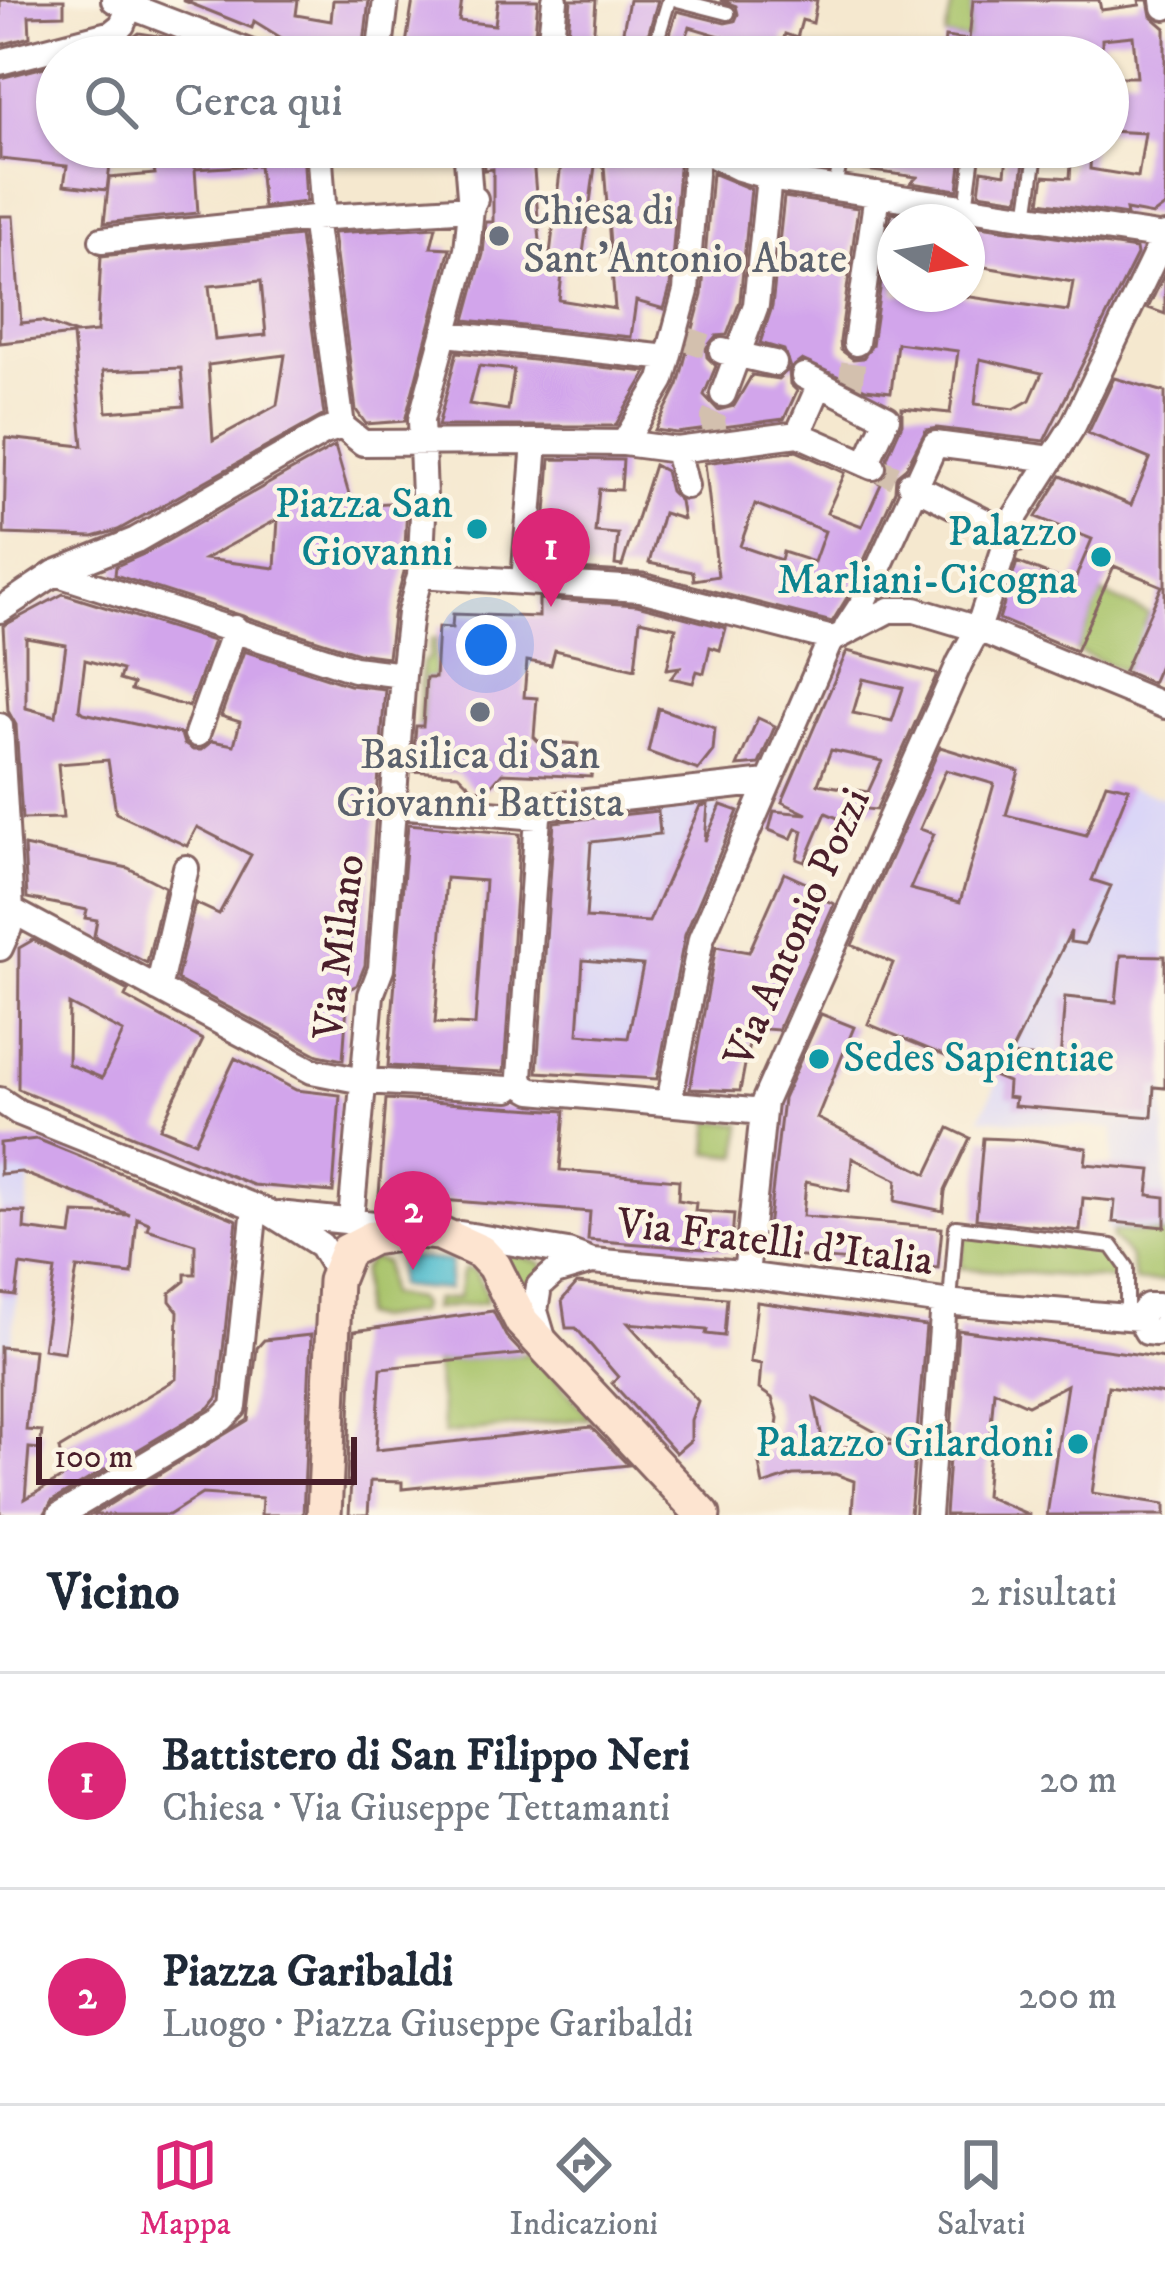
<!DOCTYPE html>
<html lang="it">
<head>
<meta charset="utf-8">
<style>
	:root { --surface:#fff; --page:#f6f6f7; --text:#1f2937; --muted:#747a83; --line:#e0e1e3; --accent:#db2777 }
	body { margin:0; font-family:"IM FELL DW Pica",serif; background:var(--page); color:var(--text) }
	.compass { position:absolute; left:877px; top:204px; width:108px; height:108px; border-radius:50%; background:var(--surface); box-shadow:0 3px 9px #0004; rotate:101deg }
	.scale { position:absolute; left:36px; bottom:30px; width:321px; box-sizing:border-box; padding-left:12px; border:6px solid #4a1f2b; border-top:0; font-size:33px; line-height:42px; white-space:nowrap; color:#4a1f2b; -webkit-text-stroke:9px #fcf5e5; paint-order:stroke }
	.you { position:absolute; left:486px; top:645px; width:42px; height:42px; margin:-30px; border:9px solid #fff; border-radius:50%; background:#1a73e8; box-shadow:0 0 0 18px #1a73e833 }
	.badge { display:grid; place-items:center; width:78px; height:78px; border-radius:50%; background:var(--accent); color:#fff; font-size:39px; font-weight:700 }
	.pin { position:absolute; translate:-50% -99px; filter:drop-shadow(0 3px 6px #0008) }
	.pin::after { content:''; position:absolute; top:63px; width:42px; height:36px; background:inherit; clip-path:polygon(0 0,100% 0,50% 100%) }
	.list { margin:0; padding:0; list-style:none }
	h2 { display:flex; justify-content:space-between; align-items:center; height:156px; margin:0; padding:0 48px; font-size:51px }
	h2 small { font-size:39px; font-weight:400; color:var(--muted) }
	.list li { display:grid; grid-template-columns:78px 1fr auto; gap:36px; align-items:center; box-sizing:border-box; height:216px; padding:0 48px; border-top:3px solid var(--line) }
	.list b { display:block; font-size:45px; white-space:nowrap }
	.list p { margin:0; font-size:39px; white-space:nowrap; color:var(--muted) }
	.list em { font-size:39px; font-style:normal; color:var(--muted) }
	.icon { flex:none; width:66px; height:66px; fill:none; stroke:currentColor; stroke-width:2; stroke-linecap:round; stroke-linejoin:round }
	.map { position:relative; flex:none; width:1165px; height:1515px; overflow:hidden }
	.search { position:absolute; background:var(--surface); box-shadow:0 3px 9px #0004; left:36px; right:36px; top:36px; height:132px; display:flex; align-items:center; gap:30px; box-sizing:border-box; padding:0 42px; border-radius:66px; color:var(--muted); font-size:45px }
	.sheet { height:588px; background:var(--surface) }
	nav { display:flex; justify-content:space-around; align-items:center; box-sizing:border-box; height:168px; border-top:3px solid var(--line); background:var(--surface); font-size:33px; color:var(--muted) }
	nav a { display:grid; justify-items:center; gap:6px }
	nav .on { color:var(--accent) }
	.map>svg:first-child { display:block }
	.built { fill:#dad6f7 }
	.green { fill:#a7c369; stroke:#78714a; stroke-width:3 }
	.water { fill:#53becf; stroke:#4e6e7d; stroke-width:3 }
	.building { fill:#d2a5eb; fill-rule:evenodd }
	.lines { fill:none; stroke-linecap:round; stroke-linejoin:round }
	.street-tunnel { stroke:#d3c0ae; stroke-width:24; stroke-dasharray:24 12; stroke-linecap:butt }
	.lane-casing { stroke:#866564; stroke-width:18 }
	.street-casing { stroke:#866564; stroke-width:30 }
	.secondary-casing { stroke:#866564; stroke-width:39 }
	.lane { stroke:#fff; stroke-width:12 }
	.street { stroke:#fff; stroke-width:24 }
	.secondary { stroke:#fde4d0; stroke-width:33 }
	.worship-dot { fill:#6b7280; stroke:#fcf5e5; stroke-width:4.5 }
	.culture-dot { fill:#0f9aa8; stroke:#fcf5e5; stroke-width:4.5 }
	.labels { text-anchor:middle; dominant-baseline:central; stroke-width:9; stroke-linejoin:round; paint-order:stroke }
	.worship-label { font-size:42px; fill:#5b616d; stroke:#fcf5e5; text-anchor:start }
	.culture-label { font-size:42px; fill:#0d838f; stroke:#fcf5e5; text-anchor:end }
	.street-label { font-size:42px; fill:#4a1f2b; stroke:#fcf5e5 }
</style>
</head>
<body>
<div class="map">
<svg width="1165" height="1515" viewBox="0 0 1165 1515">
	<rect width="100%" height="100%" fill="#fcf5e5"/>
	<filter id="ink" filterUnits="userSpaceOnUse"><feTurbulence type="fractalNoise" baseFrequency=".00833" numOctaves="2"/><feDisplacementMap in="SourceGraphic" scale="24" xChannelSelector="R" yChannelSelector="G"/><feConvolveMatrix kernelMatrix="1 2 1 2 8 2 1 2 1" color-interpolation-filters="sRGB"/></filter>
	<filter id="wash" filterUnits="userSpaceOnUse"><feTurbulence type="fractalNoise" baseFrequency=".004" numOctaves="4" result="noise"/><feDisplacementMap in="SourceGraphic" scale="48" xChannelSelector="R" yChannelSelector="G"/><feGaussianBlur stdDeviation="2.7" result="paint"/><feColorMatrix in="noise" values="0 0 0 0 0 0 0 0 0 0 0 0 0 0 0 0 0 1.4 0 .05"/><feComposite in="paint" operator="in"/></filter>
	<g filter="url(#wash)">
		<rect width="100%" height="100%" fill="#f5e8cf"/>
		<path class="built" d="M1129,788L1165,798V1234L1107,1231L1114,1129L980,1118L1058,956Z
			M701,804L741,812L689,933L659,1079L534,1072L550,822Z
			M29,1140L31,1170L8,1376H0V1143Z"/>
		<path class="green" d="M953,0H973L969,40L945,37Z
			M1101,593L1149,614L1144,626L1147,628L1124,671L1076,651Z
			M437,638L435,678H426L423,726H418L422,663L429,658L431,639Z
			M711,1121L742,1124L739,1156L708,1153Z
			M1113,1231L1165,1234V1281L1135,1282L1130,1257L1112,1238Z
			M978,1234L1110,1251L1119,1266L1121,1280L960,1268L964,1239Z
			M506,1252L542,1263L544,1267L525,1298L501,1259Z
			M371,1258L385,1262L388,1295L416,1299L420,1305L418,1313L372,1319L361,1316L362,1270Z
			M467,1268L475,1271L486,1293L485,1303L432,1309L435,1300L458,1298L462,1272Z
			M533,1353L590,1418L444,1434L435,1362Z"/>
		<path class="water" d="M399,1257L451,1261L448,1290L397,1286Z"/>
		<g id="blocks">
			<path class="building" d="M0,0H64V15L29,16L30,37L0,45Z
				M182,0H298L296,15L331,21L333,0H369L363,53L288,42L254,21L252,28Z
				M413,0H462L459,21L495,25L498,0H538L533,57H404Z
				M571,0H596L592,57H566Z
				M629,0H658L642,57H618Z
				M720,0H817L813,23L802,20L797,38L785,34L780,54L690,27L679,57H663L677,11L725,23L735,21L738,14L736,6Z
				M973,0H1099L1101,10L1140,5L1139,0H1148L1151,16L1165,28V206L1153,215L1126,210L1127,215L1040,202L1044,176L1070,178L1072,147H1091L1090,169L1138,177L1145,133L1108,131V77H1137L1133,36L1102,39V57H943L945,37L969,40Z
				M139,33L164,37L212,57H85L117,49Z
				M57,64V147H112L107,190L64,185L67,166L0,159V78Z
				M149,147H303L306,202L263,207L259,165L195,169L198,213L104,223L109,178L155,174Z
				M483,147H532L541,253L550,254L563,147H669L680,155L670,288L664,309L636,301L631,337L465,320L483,254L486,222H493V169L484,170ZM595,166H604L615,309L559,300L563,266L581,268Z
				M773,147H832L829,166L773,157Z
				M853,147H963L958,190L911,183L917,177L850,168Z
				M1008,147H1026L1019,199L979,193L982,170L1005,174Z
				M712,173L751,189L740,301L727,335L716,336L706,348L707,357L716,366L704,395L718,410L734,406L752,375L778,379L790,368L784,350L760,343L772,307L784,197L858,208L840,341L841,350L853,359L863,358L872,345L891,213L951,222H895V294H950L1068,311L1073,282L967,264V224L1136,249L1137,255L1044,441L937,428L926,430L906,468L896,476L895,491L848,596L832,622L644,573L542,567L550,459L623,460L621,490L599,489L595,532L618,534L615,565L622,566L654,465L665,471L670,491L680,501L683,519L663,513L649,563L693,572L694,580L718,576L705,463L796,451L845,473L827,513L862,526L881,484L878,482L888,473L887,458L902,424V408L950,413L958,351L897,343L891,392L866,389L802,360L789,370L790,384L797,391L784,419L677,433L655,430L678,385L702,295ZM980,359L1042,373L1030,400L1014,409L975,404ZM755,504L825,531L814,562L783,552L781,560L740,546Z
				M0,216H13L21,323L42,321L76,334L97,332L101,256L300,236L324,415L118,530L93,537L4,534L6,438L83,446L73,335L0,343ZM261,281L266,335L215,340L209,286ZM285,355L277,405L213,440L208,365ZM181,368L184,406L107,412L103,371Z
				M436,227L431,247L450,248L405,421L366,424L356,410L333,233Z
				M1165,273V314L1148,308Z
				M457,352L647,372L615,426H438ZM479,366L514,370L508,410L469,404Z
				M1114,378L1165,392V667L1160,665L1152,683L1124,671L1162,586L1114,566L1076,651L999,619L1017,562L1073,584L1092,539L1036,517L1061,476L1131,505L1150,459L1088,433Z
				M335,446L352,505L407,502L404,572L394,609L388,657L358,653L115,575L116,566L144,554ZM278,519L275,568L205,559Z
				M63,594L213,641L189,707L131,690L133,684L119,680L122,670L85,660L79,709L84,713L181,734L184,744L193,750H201L212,741L234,745L240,722L221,716L244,651L349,685L385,689L365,965L357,985L348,990L343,1060L318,1055L177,980L195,903L219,914L251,855L197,827L187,846L116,813L108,760L58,764L63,818L22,819L16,725L8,711L3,626ZM26,638L66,645L56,716L26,708Z
				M539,599L637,605L726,628L720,650L710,647L704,673L697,671L693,683L671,678L680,667L667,669L676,628L640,620L635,669L555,650L551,665L527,661L524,697L537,698L534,737L538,741L578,744L577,752L594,753L591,777L502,773L490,787L480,790L472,788L458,774L412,771L416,726H423L426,678H435L438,627L452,628L453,614L539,617Z
				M847,651L937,674L876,810L855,808L849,823L826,813L805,862L797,859L803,831L796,828L791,839L769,830L774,811L807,814L782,802ZM863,679L903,688L892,721L853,713ZM831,750L882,761L868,792L818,784Z
				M658,708L715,728L713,751L698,770L648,752Z
				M758,718L775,726L759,764L737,766Z
				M940,747L1019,771L1006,815L1086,835L1106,783L1129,788L1092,880L1111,886L1085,944L1070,942L1071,931L1010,1055L1060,1060L1065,997L1116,1002L1121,955L1165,956V1088L1154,1087L1152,1117L1014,1106L1015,1098L1007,1097L1008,1082L868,1024L893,963L852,945ZM946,770L994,784L960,902L910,889L934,834L920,829Z
				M708,805L705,841L721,805L738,811L685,935L657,1079L537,1072L554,822L658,811L660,834L591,842L586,918L649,922L700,806ZM583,960L643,965L628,1038L578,1034Z
				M408,824L520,834L504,1072L388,1066ZM446,878L485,881L475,1025L435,1023Z
				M24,846L128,868L165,887L147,963L94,936L97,920L85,918L87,910L27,898Z
				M784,873L817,888L814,895L834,904L778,1030L752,1028L740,1091L690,1089L716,946L749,952Z
				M33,940L128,991L125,997L203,1040L160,1128L195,1142L235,1058L296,1090L340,1095L333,1192L253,1185L18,1089L19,948ZM69,1004L123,1032L102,1078L68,1064Z
				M821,1014L854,1027L817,1118L927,1174L949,1128L970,1138L945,1191L943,1211L895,1201L897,1180L852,1158L849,1191L806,1182L803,1216L942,1228L938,1268L765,1254L783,1099Z
				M386,1099L565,1111L560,1170L679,1180L678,1200L696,1203L695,1211L734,1214L731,1251L588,1240L590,1212L379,1195Z
				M983,1138L1033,1140L1087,1148L1085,1164L1151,1170L1148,1195L1165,1197V1227L1113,1222L1115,1201L1083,1198L1080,1231L976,1219Z
				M37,1139L237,1220L218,1397L210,1407L52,1501L44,1515H0V1347L34,1350L26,1430L42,1431L40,1449L29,1448L25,1499L65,1476L59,1449L176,1379L178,1311L170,1301V1293L185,1281V1274H195V1244L147,1229L149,1223L137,1218L132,1274L77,1268L64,1352L43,1349L55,1270L20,1265L16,1296L0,1294V1211L25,1212L24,1229L71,1235L74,1213L130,1215L21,1172L0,1174V1143Z
				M577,1283L727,1298L724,1336L706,1334L707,1330L628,1323L698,1401L691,1420V1440L676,1453L612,1383L618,1377L576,1328H566L562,1300Z
				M757,1302L926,1326L910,1515H852L854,1481L835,1474L793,1475L763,1485L758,1458L775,1443L778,1418L772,1398L759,1389L761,1364L750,1362ZM814,1398L897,1444L824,1448Z
				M493,1311L506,1336L523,1354L381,1368L376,1450L591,1427L628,1465L402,1489V1482L370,1481L368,1515H349L351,1481H347L354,1331Z
				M958,1330L1165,1358V1394L1108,1386L1092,1493L1165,1504V1515H1047L1067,1385L1028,1405L994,1390L985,1496L1030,1515H945Z
				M311,1335L303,1515H261L262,1498L202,1494L169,1515H92L248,1420L257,1348L264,1340Z"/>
		</g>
	</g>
	<g filter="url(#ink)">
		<use href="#blocks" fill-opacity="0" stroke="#866564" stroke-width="3"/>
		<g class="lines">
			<path class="street-tunnel" d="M683,338L722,351
				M850,387L856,343
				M715,436L713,418L723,394
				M873,467L910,484"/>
			<g class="lane-casing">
				<path id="lane" d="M677,0L728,13
					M652,57L669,0
					M835,187L843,147
					M966,208L974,147
					M1027,217L1037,147
					M950,1302L956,1227L1112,1246L1127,1267V1317"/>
			</g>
			<g class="street-casing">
				<path id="street" d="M114,0L262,57
					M1164,0L1165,7
					M379,57L386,0
					M549,57L555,0
					M0,62L112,33L122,25L130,6
					M319,147L324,217
					M466,147L471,208L467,250L421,420L424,496L420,575L524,582L535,442L624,443L662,380L686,291L697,148
					M696,147L739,168L780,180L1165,237
					M314,218L342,426
					M102,240L314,218L471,208L475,199
					M446,334L668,358
					M856,343L877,194
					M722,351L774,363
					M820,384L887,418L866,464
					M723,394L756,305L769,177
					M342,426L363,443L535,442
					M798,434L820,384L804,376
					M624,443L677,450L686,486
					M677,450L798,434L873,467
					M910,484L1018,538
					M55,573L354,669L403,675
					M524,582L640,589L833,639
					M0,610L55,573L136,540L324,432L342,426
					M847,627L862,604L935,444L1052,459
					M0,726L11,910L9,928L0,948
					M197,734L235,628
					M396,805L538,817
					M11,910L312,1071L363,1081L509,1089
					M158,989L186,868
					M0,1100L18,1112L270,1213L321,1245L333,1265L335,1281
					M669,1103L701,939L830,641L889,610H915L978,629L1165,706
					M763,1112L532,1091L523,1086L520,1077L538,817L542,807L767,782
					M278,1214L404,1227
					M351,1219L371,995L381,969L403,675L410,613L420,575
					M460,1234L568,1252L592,1261L730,1273L944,1302L1139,1318
					M746,1275L764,1102L960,662L978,629L1015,517L1073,426L1165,235
					M1165,1312L1158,1306H1148L1139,1318L1147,1332L1156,1333L1165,1326
					M543,1338L535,1311L539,1286L555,1272L592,1261
					M60,1515L222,1419L234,1407L255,1207
					M928,1515L944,1302"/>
			</g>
			<g class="secondary-casing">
				<path id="secondary" d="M324,1515L335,1281L347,1251L372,1238L418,1231L439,1233L481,1252L494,1266L522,1322L703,1515"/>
			</g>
			<use href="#lane" class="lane"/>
			<use href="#street" class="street"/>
			<use href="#secondary" class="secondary"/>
		</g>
	</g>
	<g class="worship-dot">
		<circle cx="499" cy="236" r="12"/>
		<circle cx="480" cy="712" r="12"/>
	</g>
	<g class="culture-dot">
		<circle cx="477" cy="529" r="12"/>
		<circle cx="1101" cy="557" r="12"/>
		<circle cx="819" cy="1059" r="12"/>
		<circle cx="1078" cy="1444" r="12"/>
	</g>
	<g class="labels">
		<g class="worship-label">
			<text x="523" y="212">Chiesa di<tspan x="523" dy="48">Sant'Antonio Abate</tspan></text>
			<text x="480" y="756" text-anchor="middle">Basilica di San<tspan x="480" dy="48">Giovanni Battista</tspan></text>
		</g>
		<g class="culture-label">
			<text x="453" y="505">Piazza San<tspan x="453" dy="48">Giovanni</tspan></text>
			<text x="1077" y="533">Palazzo<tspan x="1077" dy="48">Marliani-Cicogna</tspan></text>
			<text x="843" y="1059" text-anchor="start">Sedes Sapientiae</text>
			<text x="1054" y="1444">Palazzo Gilardoni</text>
		</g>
		<g class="street-label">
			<text transform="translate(798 928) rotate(-66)">Via Antonio Pozzi</text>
			<text transform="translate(340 947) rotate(-83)">Via Milano</text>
			<text transform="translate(775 1243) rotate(7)">Via Fratelli d'Italia</text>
		</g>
	</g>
</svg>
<svg class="compass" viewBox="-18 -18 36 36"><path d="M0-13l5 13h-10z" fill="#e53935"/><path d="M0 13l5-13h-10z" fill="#747a83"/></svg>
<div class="scale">100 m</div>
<div class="you"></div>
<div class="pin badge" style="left:551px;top:607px">1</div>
<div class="pin badge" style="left:413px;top:1270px">2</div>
<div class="search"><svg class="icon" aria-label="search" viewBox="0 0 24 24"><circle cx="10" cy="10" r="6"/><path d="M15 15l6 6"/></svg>Cerca qui</div>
</div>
<section class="sheet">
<h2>Vicino<small>2 risultati</small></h2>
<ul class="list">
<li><span class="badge">1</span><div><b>Battistero di San Filippo Neri</b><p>Chiesa · Via Giuseppe Tettamanti</p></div><em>20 m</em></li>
<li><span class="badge">2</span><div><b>Piazza Garibaldi</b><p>Luogo · Piazza Giuseppe Garibaldi</p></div><em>200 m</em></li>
</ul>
</section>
<nav>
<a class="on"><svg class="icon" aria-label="map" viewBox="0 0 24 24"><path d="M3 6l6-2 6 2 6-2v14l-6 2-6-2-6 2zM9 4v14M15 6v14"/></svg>Mappa</a>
<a><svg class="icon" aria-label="directions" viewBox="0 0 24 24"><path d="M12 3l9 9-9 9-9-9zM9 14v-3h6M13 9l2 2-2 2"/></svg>Indicazioni</a>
<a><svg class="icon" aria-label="saved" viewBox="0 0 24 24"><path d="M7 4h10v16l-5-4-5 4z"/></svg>Salvati</a>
</nav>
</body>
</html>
